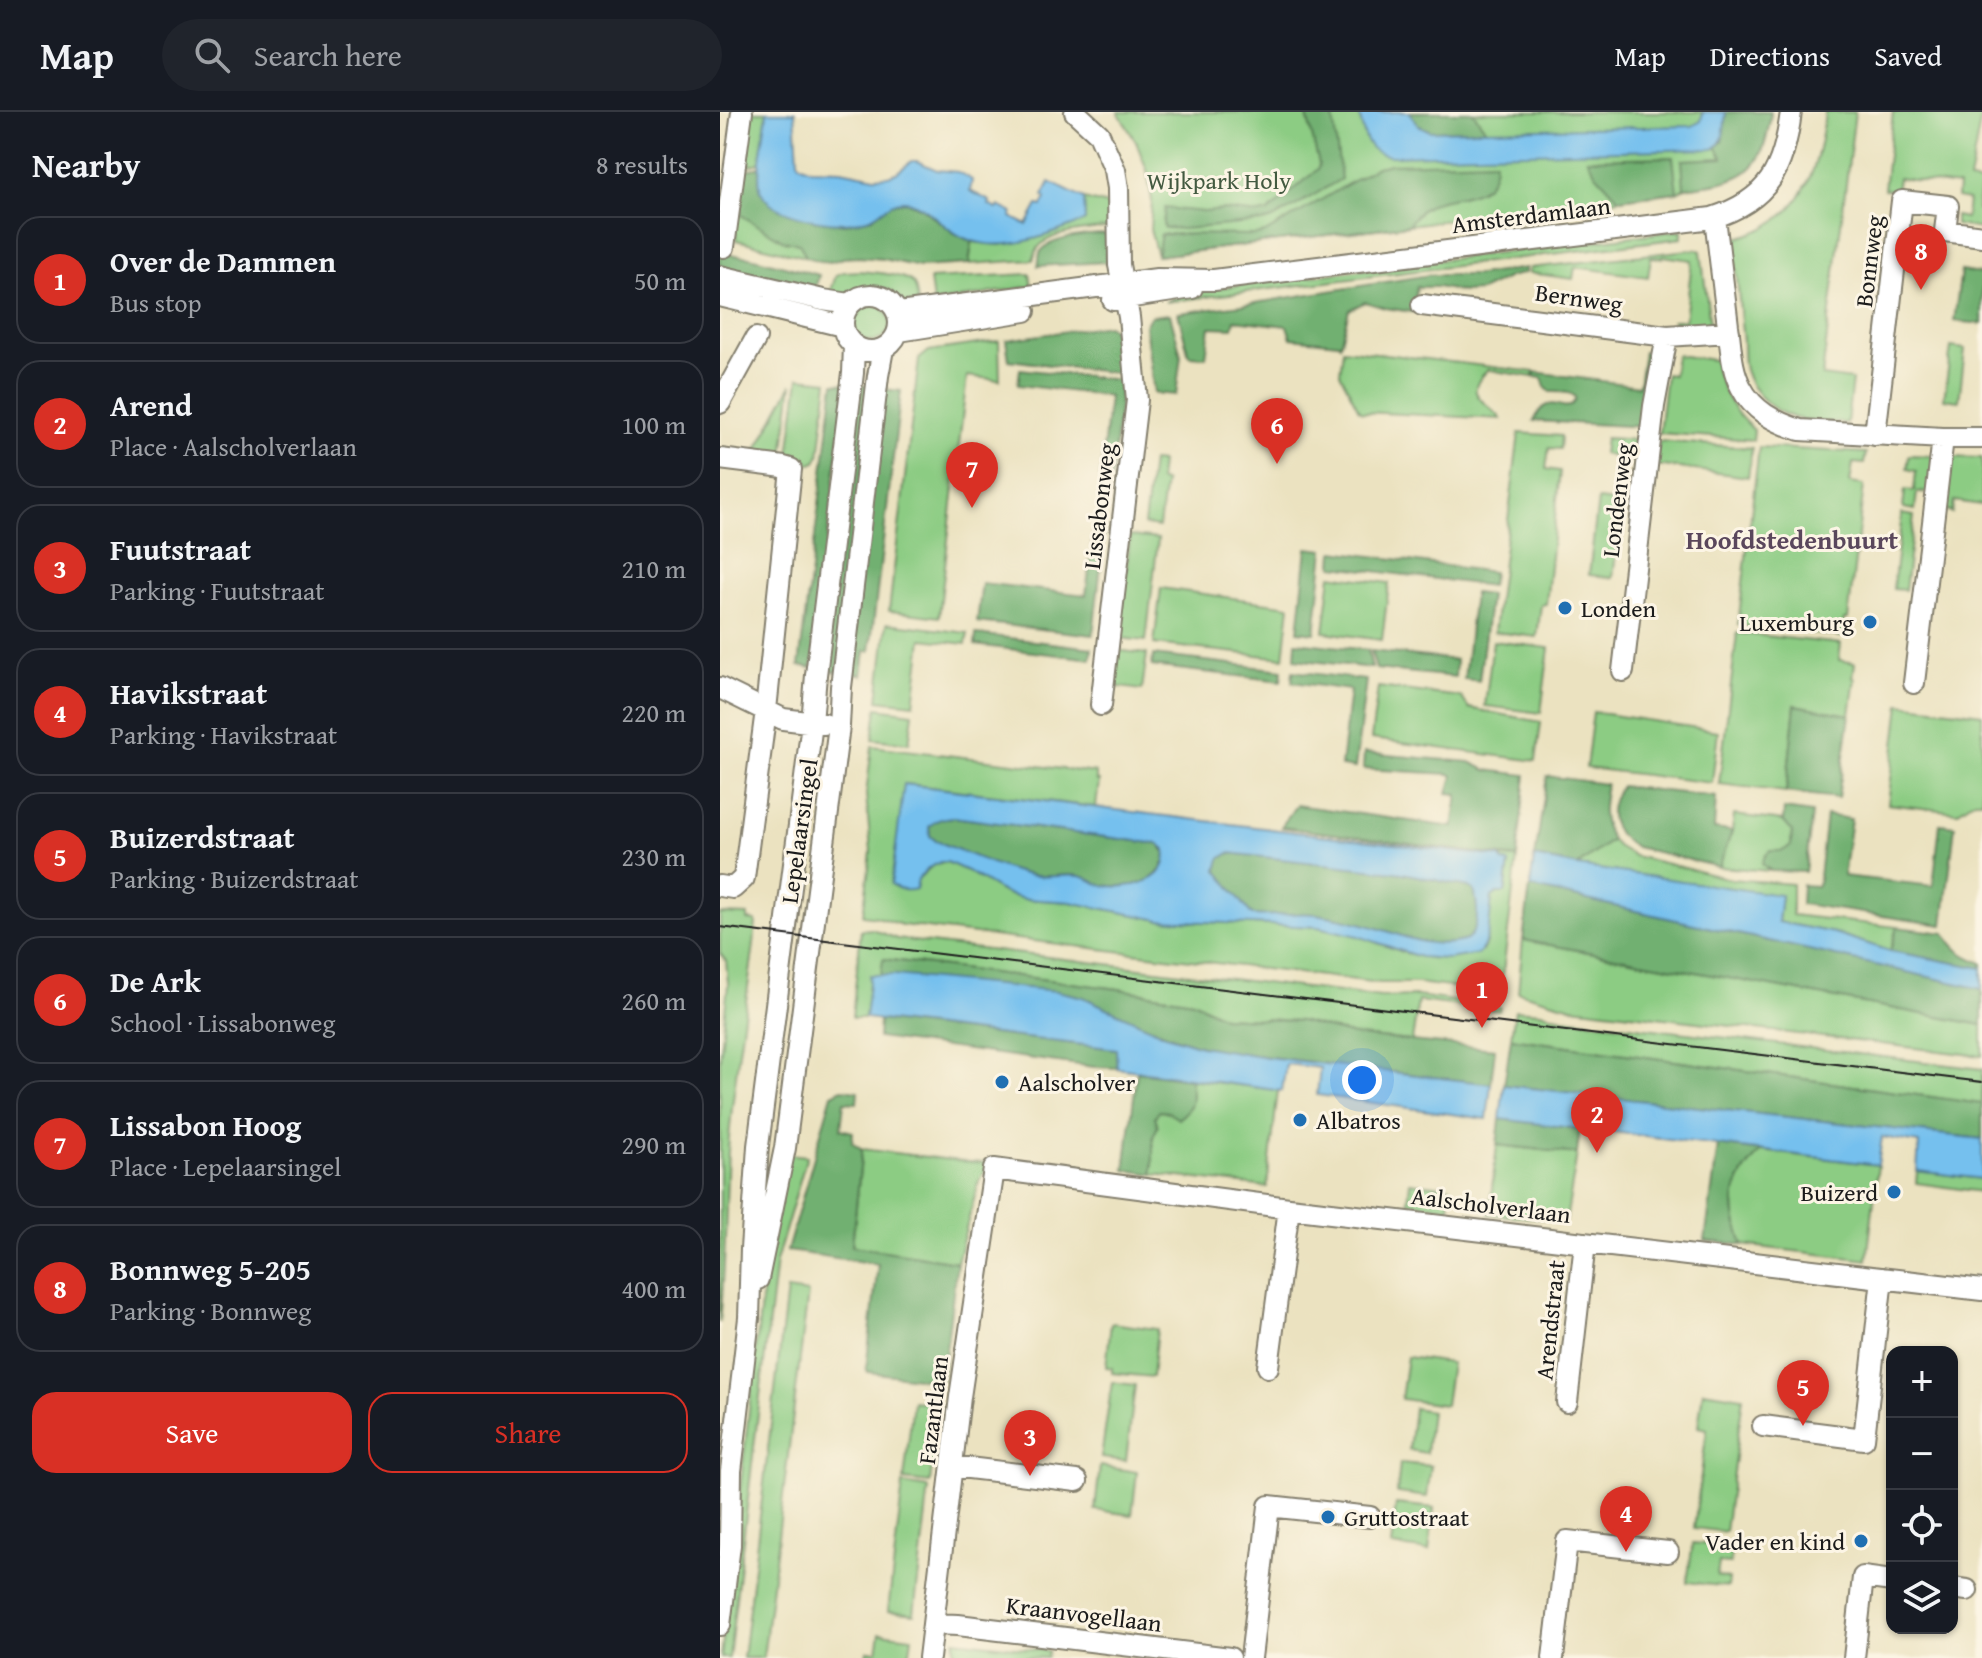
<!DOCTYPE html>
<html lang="en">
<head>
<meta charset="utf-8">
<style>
	:root { --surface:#171b24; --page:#20242c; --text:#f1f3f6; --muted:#9ea1a6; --line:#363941; --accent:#d93025 }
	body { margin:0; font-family:"Gentium Book Plus",serif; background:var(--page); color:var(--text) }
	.controls { position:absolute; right:24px; bottom:24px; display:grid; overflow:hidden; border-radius:16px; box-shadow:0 2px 6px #0004 }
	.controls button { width:72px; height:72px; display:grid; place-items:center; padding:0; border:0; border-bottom:2px solid var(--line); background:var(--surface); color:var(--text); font:40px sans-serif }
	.you { position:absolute; left:642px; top:968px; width:28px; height:28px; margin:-20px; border:6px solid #fff; border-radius:50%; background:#1a73e8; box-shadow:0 0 0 12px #1a73e833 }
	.badge { display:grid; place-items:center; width:52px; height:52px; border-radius:50%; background:var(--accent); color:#fff; font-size:26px; font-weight:700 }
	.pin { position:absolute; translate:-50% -66px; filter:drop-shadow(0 2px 4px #0008) }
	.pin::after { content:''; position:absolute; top:42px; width:28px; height:24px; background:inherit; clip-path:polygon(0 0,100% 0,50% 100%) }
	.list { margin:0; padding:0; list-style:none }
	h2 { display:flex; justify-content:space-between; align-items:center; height:104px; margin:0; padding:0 32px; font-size:34px }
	h2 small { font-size:26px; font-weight:400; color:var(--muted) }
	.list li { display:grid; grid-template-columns:52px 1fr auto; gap:24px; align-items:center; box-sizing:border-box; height:128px; margin:0 16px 16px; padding:0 16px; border:2px solid var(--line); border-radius:24px }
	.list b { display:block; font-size:30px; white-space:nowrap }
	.list p { margin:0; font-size:26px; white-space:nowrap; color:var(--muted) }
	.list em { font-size:26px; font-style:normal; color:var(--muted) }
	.actions { display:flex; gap:16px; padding:24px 32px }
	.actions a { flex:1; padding:18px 0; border:2px solid var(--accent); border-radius:24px; text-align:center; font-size:28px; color:var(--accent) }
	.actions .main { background:var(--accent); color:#fff }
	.icon { flex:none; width:44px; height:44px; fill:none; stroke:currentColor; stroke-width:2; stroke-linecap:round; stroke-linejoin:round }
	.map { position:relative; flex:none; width:1262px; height:1546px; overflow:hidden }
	header { display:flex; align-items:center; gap:48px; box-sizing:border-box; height:112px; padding:0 40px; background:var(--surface); border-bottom:2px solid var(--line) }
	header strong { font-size:38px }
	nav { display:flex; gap:44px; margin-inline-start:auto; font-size:28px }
	.search { width:560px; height:72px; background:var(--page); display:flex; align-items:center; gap:20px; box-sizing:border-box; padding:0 28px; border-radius:44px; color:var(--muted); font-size:30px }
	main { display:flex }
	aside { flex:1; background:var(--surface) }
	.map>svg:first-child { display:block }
	.green { fill:#8ccc83; stroke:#547450; stroke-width:2 }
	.forest { fill:#71b071; stroke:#466646; stroke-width:2 }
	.water { fill:#75c0ee; stroke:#486e85; stroke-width:2; fill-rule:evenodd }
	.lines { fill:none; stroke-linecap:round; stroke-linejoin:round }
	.minor-casing { stroke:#847f6e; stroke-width:24 }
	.minor { stroke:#fff; stroke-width:20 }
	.tram { stroke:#1c1c1c; stroke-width:2 }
	.poi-dot { fill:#1f6fb2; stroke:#fcf5e5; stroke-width:3 }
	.labels { text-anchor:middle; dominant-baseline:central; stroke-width:6; stroke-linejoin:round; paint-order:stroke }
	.park-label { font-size:24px; fill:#435a40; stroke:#fcf5e5 }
	.street-label { font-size:24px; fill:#1c1c1c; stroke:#fcf5e5 }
	.poi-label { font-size:24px; fill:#1c1c1c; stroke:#fcf5e5; text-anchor:start }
	.neighbourhood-label { font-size:26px; font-weight:bold; fill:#5a475c; stroke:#fcf5e5 }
</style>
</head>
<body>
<header>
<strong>Map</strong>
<div class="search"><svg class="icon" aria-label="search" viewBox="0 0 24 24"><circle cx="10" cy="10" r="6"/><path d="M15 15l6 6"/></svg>Search here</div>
<nav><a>Map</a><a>Directions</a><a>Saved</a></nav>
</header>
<main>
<aside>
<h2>Nearby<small>8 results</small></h2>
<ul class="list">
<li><span class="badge">1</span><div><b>Over de Dammen</b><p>Bus stop</p></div><em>50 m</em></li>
<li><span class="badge">2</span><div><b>Arend</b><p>Place · Aalscholverlaan</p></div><em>100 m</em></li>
<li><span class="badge">3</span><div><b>Fuutstraat</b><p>Parking · Fuutstraat</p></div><em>210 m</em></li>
<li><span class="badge">4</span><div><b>Havikstraat</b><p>Parking · Havikstraat</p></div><em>220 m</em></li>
<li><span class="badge">5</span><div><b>Buizerdstraat</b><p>Parking · Buizerdstraat</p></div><em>230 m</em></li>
<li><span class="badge">6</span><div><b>De Ark</b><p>School · Lissabonweg</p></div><em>260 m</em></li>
<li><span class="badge">7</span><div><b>Lissabon Hoog</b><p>Place · Lepelaarsingel</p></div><em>290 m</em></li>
<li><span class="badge">8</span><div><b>Bonnweg 5-205</b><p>Parking · Bonnweg</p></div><em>400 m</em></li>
</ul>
<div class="actions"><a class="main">Save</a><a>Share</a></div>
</aside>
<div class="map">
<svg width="1262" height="1546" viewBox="0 0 1262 1546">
	<rect width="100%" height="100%" fill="#fcf5e5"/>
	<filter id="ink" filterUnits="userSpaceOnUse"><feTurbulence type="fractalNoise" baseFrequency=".0125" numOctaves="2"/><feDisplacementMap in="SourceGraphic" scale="16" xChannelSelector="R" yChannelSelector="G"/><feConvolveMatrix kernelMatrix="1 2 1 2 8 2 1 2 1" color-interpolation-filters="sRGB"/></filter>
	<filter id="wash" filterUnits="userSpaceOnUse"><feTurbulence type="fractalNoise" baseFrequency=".006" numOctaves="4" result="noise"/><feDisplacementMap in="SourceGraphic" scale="32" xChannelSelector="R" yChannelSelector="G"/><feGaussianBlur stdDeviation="1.8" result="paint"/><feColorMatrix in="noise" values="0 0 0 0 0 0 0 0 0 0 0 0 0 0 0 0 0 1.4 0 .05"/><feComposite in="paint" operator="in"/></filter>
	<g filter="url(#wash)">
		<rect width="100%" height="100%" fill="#ebe2c0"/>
		<path class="green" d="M26,0H47L41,51L19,55Z
			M398,0H1051C1045,42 1040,63 994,72C981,74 968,73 957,80L437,144L430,117L432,89L427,58L416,30Z
			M1105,0H1135L1102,264L1132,268L1127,311C1113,310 1098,311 1084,308C1058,304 1032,283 1025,258C1022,246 1024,232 1022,220C1019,189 1016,158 1014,127C1026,123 1039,120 1049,113C1090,89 1100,44 1105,0Z
			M1173,0H1262L1249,69L1261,71L1257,97L1262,98V117L1235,113V104L1246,106L1248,88L1237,86L1238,74L1178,66L1176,79L1164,77Z
			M19,59L64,129L80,131L86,145L16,128V122L12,112Z
			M364,87L388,93V116C370,117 329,120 318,136C316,139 314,145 313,148L249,152L252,130L281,133L365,109Z
			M962,118V126L445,190L462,182L483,178Z
			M977,137L981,139L990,213L956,215L953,208H965L972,148L943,144L942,146L931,145L928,165L855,155L853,167L809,161L810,156Z
			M140,159C153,160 185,162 193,171C197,176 197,186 198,191H185L171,179L153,174L141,176L124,184L109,185L116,163L124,160Z
			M310,162L312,174L213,191L210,167Z
			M134 211a18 18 0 1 1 36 0a18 18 0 1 1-36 0Z
			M279,229L280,268L247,264L219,505L169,499L199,247L209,239Z
			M1231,235L1245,237L1239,289L1224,287Z
			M623,237L815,260L814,265L768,258C739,285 769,289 781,307L642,300L639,298L620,261Z
			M956,243L994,248C1000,276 1011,299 1034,318L1033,328L939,321L946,262L953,263Z
			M79,266L108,269L99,345L96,350L91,352L68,350Z
			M72,272L63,344L35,341Z
			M799,321L841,324L840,337L829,336L826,357L840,359L826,492L821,493L817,525L774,520Z
			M885,326L922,328L920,351L883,342Z
			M939,329L1032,336L1028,365L935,353Z
			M1039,335L1146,341L1144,352L1133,351L1130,371L1144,373L1128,507H1124L1122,525L1018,513Z
			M1189,343L1214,344L1210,381L1197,380L1195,398L1183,396L1185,378L1194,379L1196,359L1187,357Z
			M1229,345L1262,346V393L1234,389L1232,401L1225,397Z
			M432,349L441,350L439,369L445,370L439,415L424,413Z
			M878,388L902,391L893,466L869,463Z
			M1182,402L1194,404L1185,478L1173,477Z
			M410,424L438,427L426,529L399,526Z
			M611,463L669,471L662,528L604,520Z
			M441,476L570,494L564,546L434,532Z
			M167,511L248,521L246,532L202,527L194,592L158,588Z
			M1017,521L1121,532L1119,548L1135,551L1133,565L1135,566L1130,603L1075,593L1066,680L999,672Z
			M773,529L829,536L821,601L765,594Z
			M396,538L427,542L422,578L392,574Z
			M658,575L741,585L749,596L821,610L816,649L651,627Z
			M1180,592L1262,602V688H1255L1237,700L1168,692Z
			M157,596L193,601L189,631L153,627Z
			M873,600L998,619L992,671L866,656Z
			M152,634L376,661V668L379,669L376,695L185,672L198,767L213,753L227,750L247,759L286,782L304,787L350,790L440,808L598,815L638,824L686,841L714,847L762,839L766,831L772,785L777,781H785L789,751L783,750L780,745L797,746L781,877L778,881L697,871H660L182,813L157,805L143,803L151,740L146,682Z
			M1014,703L1063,709L1072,719L1071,734L1042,752L1051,759L999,755L1012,719Z
			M892,728L897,734L914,744L1011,767L1072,772V803L1177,815L1170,839L1114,821L1058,810L1061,784L857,754Z
			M0,802L28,803V808L36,809L34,832C25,901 13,970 8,1039C5,1096 6,1153 0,1211V947L8,872L6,849L0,841Z
			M152,817L177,827L661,885L697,884L780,895L779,899L698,889L692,929L638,924L580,909L503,905L473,889L399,877L164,847L161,863H150L145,906H132L141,818Z
			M803,828L1262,913V944L852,895L798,880Z
			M795,898L821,900L843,906L1262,957V992L791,926Z
			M470,967L558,978L547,1075L433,1062V1024L438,1014L435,1005L438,999L449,1000L458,1006L472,983Z
			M777,1033L857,1042L846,1109L769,1102Z
			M142,1037L248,1050L273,1051L265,1059L259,1069L237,1150L132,1134Z
			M1041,1039L1158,1053L1147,1148L1023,1133C1009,1091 1009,1072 1041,1039Z
			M69,1042L87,1044L56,1150L9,1546H1L44,1165Z
			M1197,1059L1262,1067V1080L1196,1071Z
			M690,1070L731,1075L729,1096L688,1090Z
			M67,1178L88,1181L43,1546H23Z
			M391,1211L437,1217L432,1265L392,1261V1256L386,1255Z
			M687,1245L731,1251L725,1293L681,1287Z
			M392,1270L415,1273L406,1349L381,1346Z
			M983,1279L1023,1285L1005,1420L974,1416L987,1317L978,1315Z
			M193,1289L220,1292L210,1371L184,1368Z
			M694,1296L711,1299L706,1341L689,1338Z
			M680,1351L711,1354L707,1385L677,1381Z
			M380,1354L417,1360L412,1403L375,1398Z
			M183,1372L209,1376L194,1502L168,1499Z
			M676,1392L714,1396L709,1439L671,1434Z
			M973,1431L1012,1435L1010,1452L999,1451L997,1464L1009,1467L1008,1475L967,1470Z
			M160,1521L192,1525L189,1546H146L147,1539H157Z
			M235,1528L328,1539L327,1546L285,1545L284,1546H233Z"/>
		<path class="forest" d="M586,0H632V2L613,5L621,67L553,107L543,110L463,117L445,116L443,112L445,96L484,100L503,98L539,102L548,100L598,57L599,52Z
			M689,0H753L766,18L710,19L698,13Z
			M1006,0H1051C1042,65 1025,68 964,76L962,48L1003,46L996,35L1002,29Z
			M953,45L957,80L899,87L876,62L867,47Z
			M775,49C775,85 743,82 718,89C705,93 696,102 688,113L437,144L441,122L535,123L545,121L657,55L670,52Z
			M41,55L39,69L92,108L125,112L152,106L172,91L186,89L200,95L234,121L252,130L249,152L200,155L163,147L138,145L123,146L111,150L100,149L86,145L79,131L64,129L21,103L19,59Z
			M387,122L386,150L318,154C319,151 319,144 320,141C328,125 371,122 387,122Z
			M0,141L30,145L99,163L94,181L0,158Z
			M806,156L805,161L789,165L761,179L744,180L717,175H697L693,200L665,196L645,190L629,198L620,233L618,231L571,226L567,214L515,208L513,216L490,215L486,245L469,244L458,201L522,193L709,163H759Z
			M1241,159L1262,162V212L1234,209Z
			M450,202L461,243L456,283L434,281L425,213L431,204Z
			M388,213L393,217L398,261L289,248L286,228Z
			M924,240L934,242L926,315L814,309C829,277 842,302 852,292C865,279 834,280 830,280L825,275L822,266L814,265L815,260L919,274Z
			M300,257L399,268L400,291L391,369L380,367L389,284L298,273Z
			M114,271L126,272L92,556L79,554Z
			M136,273L153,275L118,560L102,557Z
			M163,277L181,279L150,539H145L142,563L128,561Z
			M374,416L385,418L373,523L257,510L262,471L366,483Z
			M587,436L604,438L595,521L578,519Z
			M614,439L773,460L771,474L613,454Z
			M754,481L770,483L759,569L744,567Z
			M256,522L372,536L371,547L255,533Z
			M576,530L648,538L652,556L575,547Z
			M651,539L736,548L735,565L656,557Z
			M433,543L562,558L561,569L432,554Z
			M573,559L646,568L635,656L621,654L630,578L572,570Z
			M1075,593L1130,603L1118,686L1066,680Z
			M644,641L750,650L766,658L806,663L797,746L561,715L576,693L733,715L738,682L728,681L733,664L730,662L643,657Z
			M827,664L886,672C882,694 880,709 892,728L857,754L815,745Z
			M901,674L996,685L994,717L1012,719L999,755L916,735C890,722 883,699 901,674Z
			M1064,697L1092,701L1085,760L1051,759L1042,752L1045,744L1050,739H1062L1071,734L1072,719L1063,709Z
			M1106,703L1131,707L1123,764L1213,774L1220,712L1235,714L1223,813L1081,792L1082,773L1098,774Z
			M233,705L439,732L446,741C444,772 409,777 383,773C375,772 368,766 360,764C344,761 327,767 310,763C279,757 246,740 216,729L210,724L209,715C216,707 223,706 233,705Z
			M509,741L683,761L749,775L754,778C758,794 760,816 747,828C721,836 698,830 673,821C648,813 621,805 594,802C574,800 552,806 532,803L497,758L500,747Z
			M810,775C961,810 1112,842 1262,877V913L803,828Z
			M1177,815L1225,821C1234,838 1245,844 1262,851V856L1170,839Z
			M163,847L399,877L473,889L503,905L580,909L638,924L775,937L771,972L501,939C452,928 408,906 363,885L351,882L161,863Z
			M159,908L396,937L397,956L374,955L158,926Z
			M791,926L1262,992V1027L784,973Z
			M417,960L470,967C473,986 475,994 458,1007L449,1000L439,999L435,1005L438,1014L433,1025V1062L405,1058Z
			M122,977L138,979L137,991L124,990L121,1017L133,1020L132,1030L142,1037L132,1134L237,1150L222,1269L148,1260L146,1257L158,1152L67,1139L112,982Z
			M780,1007L860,1017L857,1042L777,1033Z
			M998,1033L1041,1039C1009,1072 1009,1091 1023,1133L985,1129Z"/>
		<path class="water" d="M47,0H75L78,48L80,52L90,57L121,58L155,65L168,64L176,61L192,49H197L217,58L238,60L252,68L250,79L270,89L269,93L277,97L279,94L293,101L291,105L307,113L318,93L322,94L326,86L323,84L330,70L364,87L365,109C323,125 271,148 231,118C217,108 201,90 184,89C168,88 161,104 147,107C139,109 130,111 123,111C101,111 49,102 41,79C35,62 45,19 47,0Z
			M639,0H689L698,13L710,19L972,14L981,9L983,0H1006C1004,13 1006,30 993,37L670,44C645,41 643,21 639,0Z
			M184,672L780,745L783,750L789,751L785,781H777L772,785C770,801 770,832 758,842L728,847L700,845L638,824L598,815L440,808L350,790L304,787L286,782L247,759L227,750H221L208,756L198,767L196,777C186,780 179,778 171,772ZM233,705L439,732L445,737C452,771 406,778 382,773C374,771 367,765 359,764C342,762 326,767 309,763C279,757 246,740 216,729L210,724L209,715C216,707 223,706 233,705ZM509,741L683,761L749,775L754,778C758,794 760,816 747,828C721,836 698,830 673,821C648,813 621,805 594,802C574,800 552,805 532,803L497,758L500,747Z
			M814,745L857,754L1061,783L1058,810L1114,821L1170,839L1262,856V877C1112,842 961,810 810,775Z
			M150,863H175L337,879L363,885L446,923L481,934L547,945L771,972L767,1007L597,983L600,956L566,952L562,979L397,956L396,937L145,906Z
			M784,973L1262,1027V1067L1197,1059L1199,1031L1162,1025L1158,1053L892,1020L895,991L863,988L860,1017L780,1007Z"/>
	</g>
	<g filter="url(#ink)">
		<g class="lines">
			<g class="minor-casing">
				<path id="minor" d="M355,0L379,22L395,58L398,76L399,153L409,205L417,288L381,593
					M992,106L996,114C1000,147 1004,180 1008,214C1011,234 1011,257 1021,275C1033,299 1055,310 1080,318L1223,326H1262
					M4,135L22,0
					M0,164L103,188L130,192
					M123 211a28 28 0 1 1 56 0a28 28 0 1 1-56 0Z
					M0,184L123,214
					M393,188L472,176
					M702,193L947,224L1009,220
					M179,201L437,167L494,168L992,106C1049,88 1064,57 1071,0
					M179,219L305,199
					M0,291L36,226
					M1155,323L1182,89L1228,94L1225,119L1262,124
					M0,347L64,355L71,357L46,598L24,766L13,776L0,774
					M903,559L934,294L947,224
					M1194,571L1223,326
					M0,576L63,607L104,612
					M38,1167L65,1036L119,614L121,575L158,264L163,237
					M548,1255L569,1096
					M847,1290L865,1131
					M1043,1314L1144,1327L1162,1166
					M232,1354L357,1369
					M1232,1476L1247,1478
					M213,1512L238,1513L510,1546
					M0,1513L10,1433L11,1359L29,1206L31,1137L38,1034L92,611L96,563L133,261L134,233
					M209,1546L240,1285L274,1057L569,1096L1262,1178
					M531,1546L549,1394L650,1405
					M833,1546L847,1429L948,1440
					M1134,1546L1143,1465L1172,1469"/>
			</g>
			<use href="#minor" class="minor"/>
			<path class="tram" d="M0,815L1262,970"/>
		</g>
	</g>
	<g class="poi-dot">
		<circle cx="845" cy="496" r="8"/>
		<circle cx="1150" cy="510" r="8"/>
		<circle cx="282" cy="970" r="8"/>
		<circle cx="580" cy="1008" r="8"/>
		<circle cx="1174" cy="1080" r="8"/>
		<circle cx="608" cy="1405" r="8"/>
		<circle cx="1141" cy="1429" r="8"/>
	</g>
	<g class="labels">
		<g class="park-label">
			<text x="499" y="68">Wijkpark Holy</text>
		</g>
		<g class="street-label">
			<text transform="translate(811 103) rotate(-7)">Amsterdamlaan</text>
			<text transform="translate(1149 149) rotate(-83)">Bonnweg</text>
			<text transform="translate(859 186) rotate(8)">Bernweg</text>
			<text transform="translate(897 388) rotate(-83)">Londenweg</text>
			<text transform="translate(379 394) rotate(-83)">Lissabonweg</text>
			<text transform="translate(79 719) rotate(-82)">Lepelaarsingel</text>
			<text transform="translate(771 1093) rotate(7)">Aalscholverlaan</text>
			<text transform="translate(830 1208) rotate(-84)">Arendstraat</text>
			<text transform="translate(213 1298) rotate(-83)">Fazantlaan</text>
			<text transform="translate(364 1502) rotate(7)">Kraanvogellaan</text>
		</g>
		<g class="poi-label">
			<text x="861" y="496">Londen</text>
			<text x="1134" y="510" text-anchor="end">Luxemburg</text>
			<text x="298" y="970">Aalscholver</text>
			<text x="596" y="1008">Albatros</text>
			<text x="1158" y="1080" text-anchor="end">Buizerd</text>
			<text x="624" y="1405">Gruttostraat</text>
			<text x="1125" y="1429" text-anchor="end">Vader en kind</text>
		</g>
		<g class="neighbourhood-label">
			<text x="1072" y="427">Hoofdstedenbuurt</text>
		</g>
	</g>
</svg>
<div class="controls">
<button>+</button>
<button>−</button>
<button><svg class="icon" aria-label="locate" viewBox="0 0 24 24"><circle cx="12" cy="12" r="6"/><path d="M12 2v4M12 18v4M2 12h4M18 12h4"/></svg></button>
<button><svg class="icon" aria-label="layers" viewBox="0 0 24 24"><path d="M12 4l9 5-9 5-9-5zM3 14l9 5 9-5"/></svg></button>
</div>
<div class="you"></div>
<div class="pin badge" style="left:762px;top:916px">1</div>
<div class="pin badge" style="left:877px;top:1041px">2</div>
<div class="pin badge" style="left:310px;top:1364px">3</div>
<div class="pin badge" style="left:906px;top:1440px">4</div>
<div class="pin badge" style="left:1083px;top:1314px">5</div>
<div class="pin badge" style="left:557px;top:352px">6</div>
<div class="pin badge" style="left:252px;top:396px">7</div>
<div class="pin badge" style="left:1201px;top:178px">8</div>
</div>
</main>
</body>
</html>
